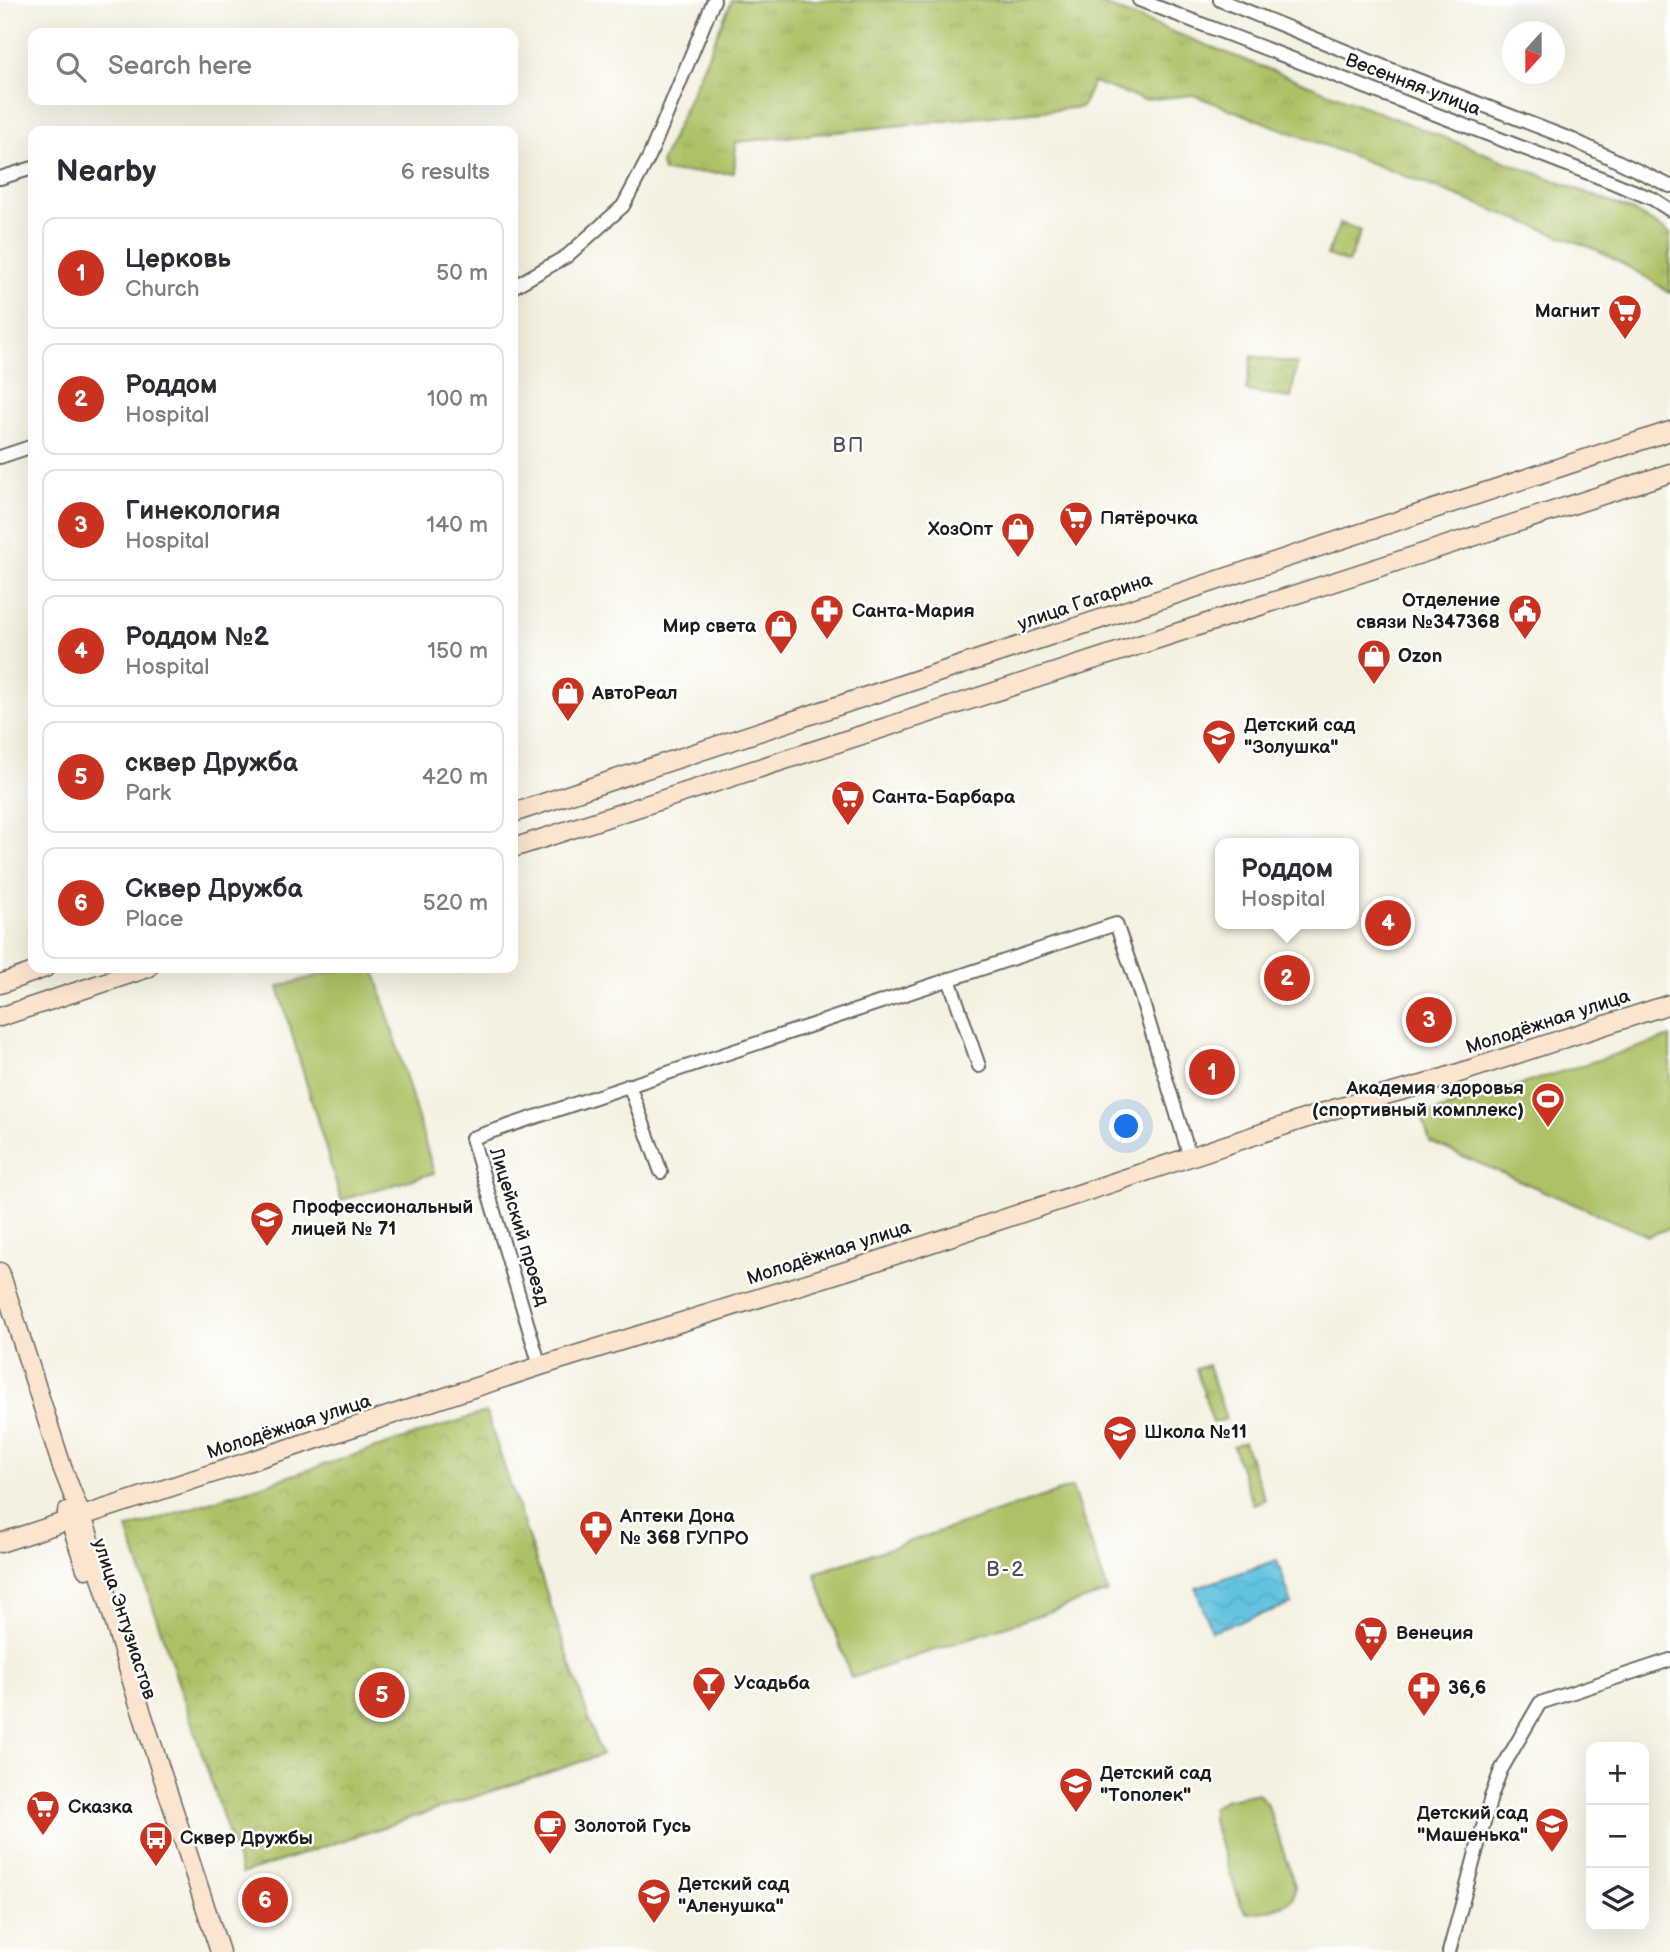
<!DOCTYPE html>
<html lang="en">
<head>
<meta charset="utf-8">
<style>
	:root { --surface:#fff; --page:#f7f7f7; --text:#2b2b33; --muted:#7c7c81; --line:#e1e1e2; --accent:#c8321e }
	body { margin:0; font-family:"Balsamiq Sans",sans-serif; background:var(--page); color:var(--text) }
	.controls { position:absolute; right:21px; bottom:21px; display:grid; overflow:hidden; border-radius:14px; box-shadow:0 7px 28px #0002 }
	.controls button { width:63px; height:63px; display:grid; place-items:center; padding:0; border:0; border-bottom:2px solid var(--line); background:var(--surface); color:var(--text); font:35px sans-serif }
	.compass { position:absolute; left:1502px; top:21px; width:63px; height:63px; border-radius:50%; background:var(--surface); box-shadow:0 7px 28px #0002; rotate:201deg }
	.you { position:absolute; left:1127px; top:1127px; width:24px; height:24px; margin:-18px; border:5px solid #fff; border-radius:50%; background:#1a73e8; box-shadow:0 0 0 10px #1a73e833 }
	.badge { display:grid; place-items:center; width:46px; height:46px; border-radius:50%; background:var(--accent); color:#fff; font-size:23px; font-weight:700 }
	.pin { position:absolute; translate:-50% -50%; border:4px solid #fff; box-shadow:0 2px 7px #0006 }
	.popup { position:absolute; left:1215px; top:838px; width:144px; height:91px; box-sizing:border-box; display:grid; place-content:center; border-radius:14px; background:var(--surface); filter:drop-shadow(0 2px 5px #0005); font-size:23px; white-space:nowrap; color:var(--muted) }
	.popup b { font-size:26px; color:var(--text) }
	.popup::after { content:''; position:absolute; left:50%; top:100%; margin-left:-14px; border:14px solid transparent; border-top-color:var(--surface) }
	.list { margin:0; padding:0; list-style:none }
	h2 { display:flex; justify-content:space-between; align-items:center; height:91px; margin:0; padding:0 28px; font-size:30px }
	h2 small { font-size:23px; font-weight:400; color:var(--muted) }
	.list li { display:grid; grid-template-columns:46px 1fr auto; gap:21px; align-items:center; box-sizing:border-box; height:112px; margin:0 14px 14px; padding:0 14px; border:2px solid var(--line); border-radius:14px }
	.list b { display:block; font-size:26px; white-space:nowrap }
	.list p { margin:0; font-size:23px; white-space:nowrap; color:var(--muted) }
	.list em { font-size:23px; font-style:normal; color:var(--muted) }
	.icon { flex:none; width:38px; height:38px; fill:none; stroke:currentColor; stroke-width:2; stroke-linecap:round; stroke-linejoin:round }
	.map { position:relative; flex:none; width:1670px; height:1952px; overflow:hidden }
	.search { position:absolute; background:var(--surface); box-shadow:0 7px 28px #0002; left:28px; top:28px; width:490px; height:77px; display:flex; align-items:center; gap:18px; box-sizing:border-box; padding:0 24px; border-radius:14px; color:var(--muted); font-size:26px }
	.panel { position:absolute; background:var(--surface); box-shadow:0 7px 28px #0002; left:28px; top:126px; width:490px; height:847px; border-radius:14px }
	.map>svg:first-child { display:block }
	.grass { fill:url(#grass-tufts); stroke:#646f41; stroke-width:2 }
	.park { fill:url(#park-crowns); stroke:#646f41; stroke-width:2 }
	.pitch { fill:#adc266; stroke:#646f41; stroke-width:2 }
	.water { fill:url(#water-waves); stroke:#3f707e; stroke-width:2 }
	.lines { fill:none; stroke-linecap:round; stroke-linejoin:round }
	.street-casing { stroke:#686761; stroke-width:16 }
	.secondary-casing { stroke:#686761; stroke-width:21 }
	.street { stroke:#fff; stroke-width:12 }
	.secondary { stroke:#fce5cf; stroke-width:18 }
	.labels { text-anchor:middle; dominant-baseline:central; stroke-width:5; stroke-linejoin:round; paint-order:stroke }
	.street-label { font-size:19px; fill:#1c1c1c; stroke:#fff }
	.poi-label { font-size:19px; font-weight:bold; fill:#1c1c1c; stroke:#fff; text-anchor:start }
	.neighbourhood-label { font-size:21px; letter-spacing:2px; fill:#524b5a; stroke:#fff }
</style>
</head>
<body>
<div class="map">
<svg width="1670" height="1952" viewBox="0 0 1670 1952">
	<defs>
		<pattern id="grass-tufts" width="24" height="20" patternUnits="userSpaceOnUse" patternTransform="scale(1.75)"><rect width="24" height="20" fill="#adc266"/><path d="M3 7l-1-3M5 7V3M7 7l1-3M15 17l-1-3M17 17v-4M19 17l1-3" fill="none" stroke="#94a658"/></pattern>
		<pattern id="park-crowns" width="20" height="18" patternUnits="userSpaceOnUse" patternTransform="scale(1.75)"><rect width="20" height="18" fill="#adc266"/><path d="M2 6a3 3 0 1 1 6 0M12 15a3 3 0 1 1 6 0" fill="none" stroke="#94a658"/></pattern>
		<pattern id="water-waves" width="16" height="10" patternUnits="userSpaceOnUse" patternTransform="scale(1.75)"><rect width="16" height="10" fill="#62c3e0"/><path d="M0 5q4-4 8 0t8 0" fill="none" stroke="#54a7c0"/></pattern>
	</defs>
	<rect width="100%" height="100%" fill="#fff"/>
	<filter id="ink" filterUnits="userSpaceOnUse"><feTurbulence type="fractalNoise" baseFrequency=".0143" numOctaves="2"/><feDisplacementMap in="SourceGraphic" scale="14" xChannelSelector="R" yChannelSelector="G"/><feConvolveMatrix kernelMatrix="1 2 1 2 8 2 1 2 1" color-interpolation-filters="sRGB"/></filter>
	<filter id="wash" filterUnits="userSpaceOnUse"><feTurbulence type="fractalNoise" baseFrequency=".00686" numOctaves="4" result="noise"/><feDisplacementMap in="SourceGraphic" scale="28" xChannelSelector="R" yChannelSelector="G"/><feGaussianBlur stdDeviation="1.57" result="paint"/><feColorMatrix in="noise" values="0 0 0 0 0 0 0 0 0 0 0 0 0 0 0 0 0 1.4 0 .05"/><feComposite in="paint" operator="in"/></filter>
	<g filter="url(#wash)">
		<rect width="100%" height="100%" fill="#f4f1e0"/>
		<path class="grass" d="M732,0H1091L1633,211L1670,233V293L1641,274L1597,250L1193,95L1144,100L1093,82L1082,107L736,142L734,173L663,172L661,163Z
			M1208,1365L1226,1419L1213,1423L1196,1369Z
			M1244,1442L1265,1500L1253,1504L1233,1446Z"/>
		<path class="park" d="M1340,223L1361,231L1348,263L1327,255Z
			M1252,356L1297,364L1291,398L1246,391Z
			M486,1412L601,1755L242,1874L127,1529Z"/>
		<path class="pitch" d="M344,968H374L434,1173L341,1200L278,987Z
			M1670,1037V1228L1648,1236L1430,1142L1422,1116Z
			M1072,1487L1108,1592L851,1678L815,1573Z
			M1258,1793L1267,1803L1295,1886C1295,1890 1294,1895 1293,1898C1287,1908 1258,1913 1247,1913L1241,1905L1212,1821V1808L1224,1800Z"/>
		<path class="water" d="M1277,1560L1292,1604L1211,1631L1196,1588Z"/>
	</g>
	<g filter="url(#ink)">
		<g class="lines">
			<g class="street-casing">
				<path id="street" d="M1139,0L1609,181L1653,199L1670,210
					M1220,0L1392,70L1573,140L1670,186
					M0,178L33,168
					M513,287L567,256L623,206L649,157L714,0
					M0,457L33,446
					M949,979L979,1066
					M629,1085L661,1172
					M540,1366L472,1138L1116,924L1138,987L1190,1157
					M1449,1952L1491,1797L1501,1770L1540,1703L1670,1660"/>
			</g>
			<g class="secondary-casing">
				<path id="secondary" d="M513,813L1670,431
					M513,848L1670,473
					M0,984L45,968
					M0,1017L148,968
					M0,1272L62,1467L88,1533L137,1698L220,1952
					M67,1512L86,1569
					M0,1543L540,1366L862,1266L1334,1109L1422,1085L1670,1004"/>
			</g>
			<use href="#street" class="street"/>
			<use href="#secondary" class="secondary"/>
		</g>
	</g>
	<defs>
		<g id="supermarket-pin" transform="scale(1.75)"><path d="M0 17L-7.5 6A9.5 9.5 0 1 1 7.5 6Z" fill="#c8321e" stroke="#fff"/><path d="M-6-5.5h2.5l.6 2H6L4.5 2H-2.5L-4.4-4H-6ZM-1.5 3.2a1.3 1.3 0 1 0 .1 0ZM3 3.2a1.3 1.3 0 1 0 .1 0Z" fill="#fff"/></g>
		<g id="shop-pin" transform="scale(1.75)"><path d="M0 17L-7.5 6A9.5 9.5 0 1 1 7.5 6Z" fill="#c8321e" stroke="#fff"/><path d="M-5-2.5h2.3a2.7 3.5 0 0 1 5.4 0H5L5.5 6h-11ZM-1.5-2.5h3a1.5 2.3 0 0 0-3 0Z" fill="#fff"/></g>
		<g id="pharmacy-pin" transform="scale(1.75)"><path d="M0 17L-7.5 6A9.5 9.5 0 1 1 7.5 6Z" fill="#c8321e" stroke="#fff"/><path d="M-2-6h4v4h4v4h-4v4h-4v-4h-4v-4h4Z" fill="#fff"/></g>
		<g id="civic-pin" transform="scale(1.75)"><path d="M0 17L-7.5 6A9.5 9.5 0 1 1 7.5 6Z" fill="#c8321e" stroke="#fff"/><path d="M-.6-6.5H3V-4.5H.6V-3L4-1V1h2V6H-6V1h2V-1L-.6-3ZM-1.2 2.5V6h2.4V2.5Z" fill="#fff"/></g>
		<g id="school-pin" transform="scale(1.75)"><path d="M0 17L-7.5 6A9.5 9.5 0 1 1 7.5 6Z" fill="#c8321e" stroke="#fff"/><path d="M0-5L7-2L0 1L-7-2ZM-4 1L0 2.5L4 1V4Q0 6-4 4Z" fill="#fff"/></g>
		<g id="stadium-pin" transform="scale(1.75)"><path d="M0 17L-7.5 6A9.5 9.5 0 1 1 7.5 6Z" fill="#c8321e" stroke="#fff"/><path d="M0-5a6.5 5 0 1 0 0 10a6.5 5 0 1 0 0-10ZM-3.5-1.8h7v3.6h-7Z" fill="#fff"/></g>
		<g id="university-pin" transform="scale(1.75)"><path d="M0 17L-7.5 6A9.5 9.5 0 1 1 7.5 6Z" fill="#c8321e" stroke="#fff"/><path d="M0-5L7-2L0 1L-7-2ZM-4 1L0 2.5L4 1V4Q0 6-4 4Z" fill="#fff"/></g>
		<g id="bar-pin" transform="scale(1.75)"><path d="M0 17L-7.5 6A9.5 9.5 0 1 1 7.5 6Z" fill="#c8321e" stroke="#fff"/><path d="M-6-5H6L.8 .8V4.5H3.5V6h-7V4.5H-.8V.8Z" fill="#fff"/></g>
		<g id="cafe-pin" transform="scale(1.75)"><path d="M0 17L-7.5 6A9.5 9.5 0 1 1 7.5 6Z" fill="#c8321e" stroke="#fff"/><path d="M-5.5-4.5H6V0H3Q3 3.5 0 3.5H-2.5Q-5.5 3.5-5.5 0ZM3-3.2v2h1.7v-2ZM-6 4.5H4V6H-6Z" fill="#fff"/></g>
		<g id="bus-pin" transform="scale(1.75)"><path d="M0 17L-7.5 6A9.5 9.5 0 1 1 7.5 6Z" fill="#c8321e" stroke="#fff"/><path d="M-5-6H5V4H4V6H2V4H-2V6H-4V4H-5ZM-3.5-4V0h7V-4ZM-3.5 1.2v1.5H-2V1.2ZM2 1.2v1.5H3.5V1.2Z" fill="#fff"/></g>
	</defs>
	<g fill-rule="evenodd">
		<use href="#supermarket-pin" x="1625" y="311"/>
		<use href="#supermarket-pin" x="1076" y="518"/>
		<use href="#shop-pin" x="1018" y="529"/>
		<use href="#pharmacy-pin" x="827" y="611"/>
		<use href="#civic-pin" x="1525" y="611"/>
		<use href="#shop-pin" x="781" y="626"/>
		<use href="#shop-pin" x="1374" y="656"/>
		<use href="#shop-pin" x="568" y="693"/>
		<use href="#school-pin" x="1219" y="736"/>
		<use href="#supermarket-pin" x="848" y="797"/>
		<use href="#stadium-pin" x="1548" y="1099"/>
		<use href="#university-pin" x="267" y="1218"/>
		<use href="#school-pin" x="1120" y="1432"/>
		<use href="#pharmacy-pin" x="596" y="1527"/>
		<use href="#supermarket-pin" x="1371" y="1633"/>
		<use href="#bar-pin" x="709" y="1683"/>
		<use href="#pharmacy-pin" x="1424" y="1688"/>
		<use href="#school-pin" x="1076" y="1784"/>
		<use href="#supermarket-pin" x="43" y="1807"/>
		<use href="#school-pin" x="1552" y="1824"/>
		<use href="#cafe-pin" x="550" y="1826"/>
		<use href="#bus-pin" x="156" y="1838"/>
		<use href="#school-pin" x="654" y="1895"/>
	</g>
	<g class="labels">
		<g class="street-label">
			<text transform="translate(1413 85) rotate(21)">Весенняя улица</text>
			<text transform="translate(1085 602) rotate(-19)">улица Гагарина</text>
			<text transform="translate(1548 1022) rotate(-18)">Молодёжная улица</text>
			<text transform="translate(519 1227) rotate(73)">Лицейский проезд</text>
			<text transform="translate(829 1253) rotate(-18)">Молодёжная улица</text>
			<text transform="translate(289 1427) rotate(-18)">Молодёжная улица</text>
			<text transform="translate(124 1619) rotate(72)">улица Энтузиастов</text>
		</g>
		<g class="poi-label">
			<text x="1600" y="311" text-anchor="end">Магнит</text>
			<text x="1100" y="518">Пятёрочка</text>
			<text x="993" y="529" text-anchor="end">ХозОпт</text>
			<text x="1500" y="600" text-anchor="end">Отделение<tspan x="1500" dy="22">связи №347368</tspan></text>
			<text x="852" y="611">Санта-Мария</text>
			<text x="756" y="626" text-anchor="end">Мир света</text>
			<text x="1398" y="656">Ozon</text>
			<text x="592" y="693">АвтоРеал</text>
			<text x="1244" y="725">Детский сад<tspan x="1244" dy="22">"Золушка"</tspan></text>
			<text x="872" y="797">Санта-Барбара</text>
			<text x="1524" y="1088" text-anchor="end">Академия здоровья<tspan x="1524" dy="22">(спортивный комплекс)</tspan></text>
			<text x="292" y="1207">Профессиональный<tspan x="292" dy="22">лицей № 71</tspan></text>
			<text x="1144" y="1432">Школа №11</text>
			<text x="620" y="1516">Аптеки Дона<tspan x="620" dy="22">№ 368 ГУПРО</tspan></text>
			<text x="1396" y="1633">Венеция</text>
			<text x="734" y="1683">Усадьба</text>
			<text x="1448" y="1688">36,6</text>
			<text x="1100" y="1773">Детский сад<tspan x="1100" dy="22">"Тополек"</tspan></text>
			<text x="68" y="1807">Сказка</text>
			<text x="1528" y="1813" text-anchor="end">Детский сад<tspan x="1528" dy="22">"Машенька"</tspan></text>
			<text x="574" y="1826">Золотой Гусь</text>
			<text x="180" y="1838">Сквер Дружбы</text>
			<text x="678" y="1884">Детский сад<tspan x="678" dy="22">"Аленушка"</tspan></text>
		</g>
		<g class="neighbourhood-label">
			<text x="849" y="445">ВП</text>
			<text x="1006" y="1569">В-2</text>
		</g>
	</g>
</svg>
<div class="controls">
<button>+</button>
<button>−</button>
<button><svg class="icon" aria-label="layers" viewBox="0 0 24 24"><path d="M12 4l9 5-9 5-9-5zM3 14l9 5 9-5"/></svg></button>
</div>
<svg class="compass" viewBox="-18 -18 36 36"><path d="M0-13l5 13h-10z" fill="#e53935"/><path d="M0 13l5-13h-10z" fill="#7c7c81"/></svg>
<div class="you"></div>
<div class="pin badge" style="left:1212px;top:1072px">1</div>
<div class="pin badge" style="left:1287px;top:978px">2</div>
<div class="popup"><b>Роддом</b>Hospital</div>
<div class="pin badge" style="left:1429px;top:1020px">3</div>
<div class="pin badge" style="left:1388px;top:923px">4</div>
<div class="pin badge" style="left:382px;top:1695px">5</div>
<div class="pin badge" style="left:265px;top:1900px">6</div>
<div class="search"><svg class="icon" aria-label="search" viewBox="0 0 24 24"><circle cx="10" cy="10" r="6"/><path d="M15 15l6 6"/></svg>Search here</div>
<section class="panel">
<h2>Nearby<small>6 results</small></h2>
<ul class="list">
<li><span class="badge">1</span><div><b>Церковь</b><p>Church</p></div><em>50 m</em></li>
<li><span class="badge">2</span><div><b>Роддом</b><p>Hospital</p></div><em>100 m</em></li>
<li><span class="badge">3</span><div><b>Гинекология</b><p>Hospital</p></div><em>140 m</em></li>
<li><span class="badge">4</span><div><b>Роддом №2</b><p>Hospital</p></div><em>150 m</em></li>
<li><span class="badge">5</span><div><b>сквер Дружба</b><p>Park</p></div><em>420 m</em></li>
<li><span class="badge">6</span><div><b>Сквер Дружба</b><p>Place</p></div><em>520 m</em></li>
</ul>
</section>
</div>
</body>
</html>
